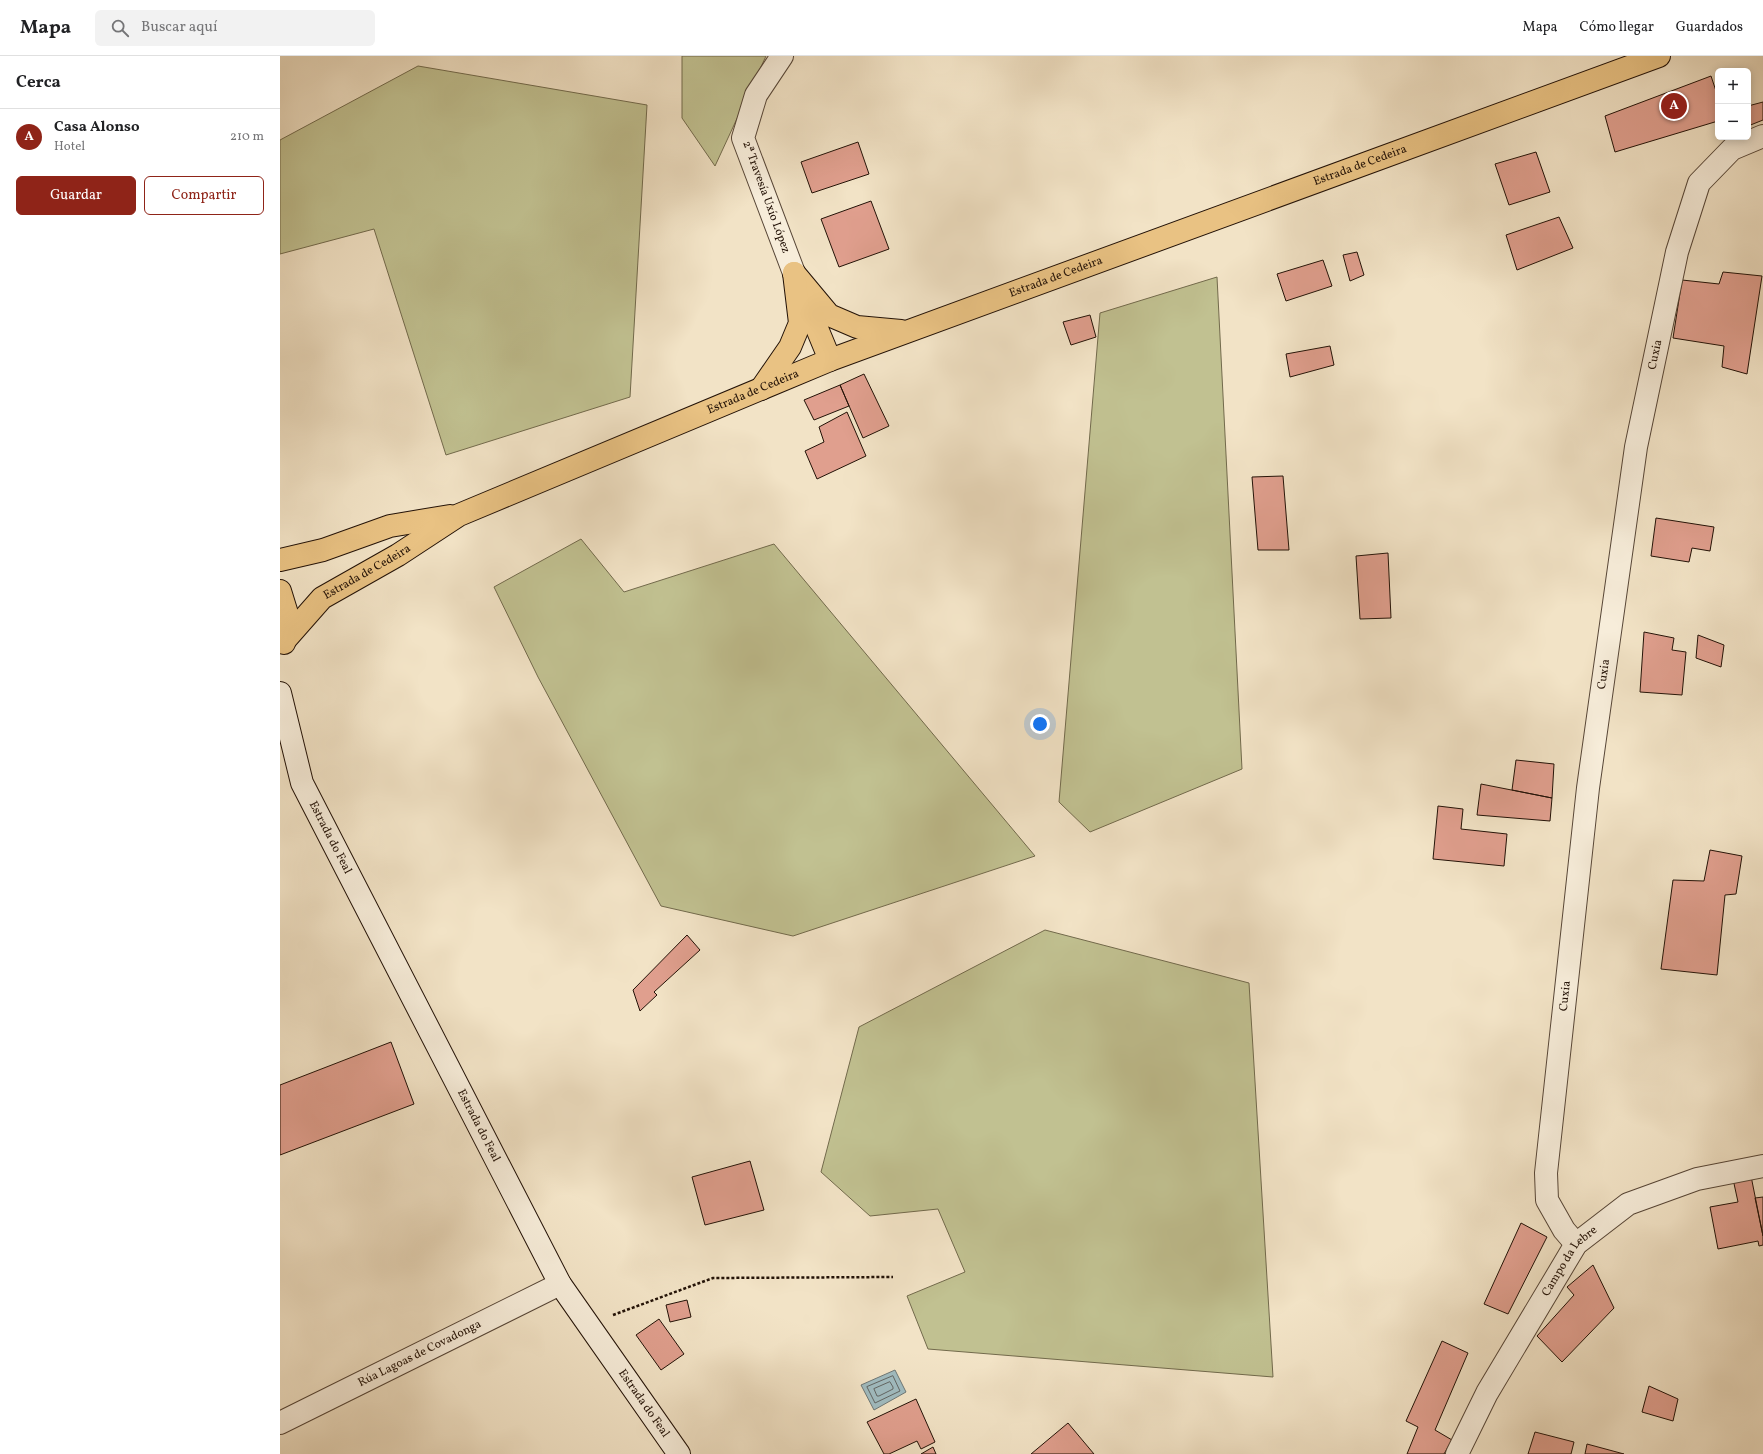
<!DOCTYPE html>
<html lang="es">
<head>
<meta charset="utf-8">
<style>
	:root { --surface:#fff; --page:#f2f2f2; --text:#202124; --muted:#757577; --line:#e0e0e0; --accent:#8f2418 }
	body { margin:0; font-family:Vollkorn,serif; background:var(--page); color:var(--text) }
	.controls { position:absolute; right:12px; top:12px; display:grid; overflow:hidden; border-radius:6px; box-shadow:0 2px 10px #0003 }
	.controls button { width:36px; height:36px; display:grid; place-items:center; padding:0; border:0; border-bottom:1px solid var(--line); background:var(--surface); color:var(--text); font:20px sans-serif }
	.you { position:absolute; left:760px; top:668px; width:14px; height:14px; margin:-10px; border:3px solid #fff; border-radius:50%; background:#1a73e8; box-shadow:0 0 0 6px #1a73e833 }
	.badge { display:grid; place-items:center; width:26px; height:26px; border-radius:50%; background:var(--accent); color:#fff; font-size:13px; font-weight:700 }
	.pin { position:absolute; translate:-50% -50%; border:2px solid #fff; box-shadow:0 1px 4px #0006 }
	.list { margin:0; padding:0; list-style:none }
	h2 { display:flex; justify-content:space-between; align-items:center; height:52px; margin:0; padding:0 16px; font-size:17px }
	h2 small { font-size:13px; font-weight:400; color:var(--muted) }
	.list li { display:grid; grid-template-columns:26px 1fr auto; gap:12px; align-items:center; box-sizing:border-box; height:56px; padding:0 16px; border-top:1px solid var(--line) }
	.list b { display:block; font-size:15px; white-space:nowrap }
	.list p { margin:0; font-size:13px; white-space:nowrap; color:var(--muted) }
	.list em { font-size:13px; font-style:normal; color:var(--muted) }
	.actions { display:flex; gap:8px; padding:12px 16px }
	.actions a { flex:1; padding:9px 0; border:1px solid var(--accent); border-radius:6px; text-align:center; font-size:14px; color:var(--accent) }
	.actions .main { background:var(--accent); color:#fff }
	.icon { flex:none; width:22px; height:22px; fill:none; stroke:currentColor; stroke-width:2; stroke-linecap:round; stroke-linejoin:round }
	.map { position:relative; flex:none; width:1483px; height:1398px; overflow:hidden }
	header { display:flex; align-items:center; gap:24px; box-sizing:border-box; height:56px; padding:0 20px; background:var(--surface); border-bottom:1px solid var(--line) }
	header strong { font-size:19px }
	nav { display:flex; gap:22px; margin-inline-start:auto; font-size:14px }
	.search { width:280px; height:36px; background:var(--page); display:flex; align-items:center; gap:10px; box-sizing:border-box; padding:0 14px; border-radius:6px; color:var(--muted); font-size:15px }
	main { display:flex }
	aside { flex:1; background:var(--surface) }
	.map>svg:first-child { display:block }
	.green { fill:#c1c191; stroke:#726a4c }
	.water { fill:#a0bbbf; stroke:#6e7775 }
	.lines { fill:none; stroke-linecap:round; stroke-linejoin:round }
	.shore { stroke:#626663; stroke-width:1 }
	.building { fill:#e09f8e; stroke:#231207 }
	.street-casing { stroke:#574637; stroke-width:24 }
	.secondary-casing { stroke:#231207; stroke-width:24 }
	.primary-casing { stroke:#231207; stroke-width:24 }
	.path { stroke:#231207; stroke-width:2.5; stroke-dasharray:3 2; stroke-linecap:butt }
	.street { stroke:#f7edda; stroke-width:22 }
	.secondary { stroke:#f7edda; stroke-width:22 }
	.primary { stroke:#e9c283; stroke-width:22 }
	.labels { text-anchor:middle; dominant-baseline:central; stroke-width:3.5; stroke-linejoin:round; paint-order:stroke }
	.street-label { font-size:12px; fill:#231207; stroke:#f7edda }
</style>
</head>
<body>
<header>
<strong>Mapa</strong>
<div class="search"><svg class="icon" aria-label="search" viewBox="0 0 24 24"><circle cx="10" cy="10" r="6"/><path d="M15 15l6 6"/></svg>Buscar aquí</div>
<nav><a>Mapa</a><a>Cómo llegar</a><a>Guardados</a></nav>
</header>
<main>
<aside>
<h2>Cerca<small></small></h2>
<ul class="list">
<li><span class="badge">A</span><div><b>Casa Alonso</b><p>Hotel</p></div><em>210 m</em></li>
</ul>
<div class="actions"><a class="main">Guardar</a><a>Compartir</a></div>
</aside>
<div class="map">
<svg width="1483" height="1398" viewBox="0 0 1483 1398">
	<rect width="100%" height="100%" fill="#f2e3c6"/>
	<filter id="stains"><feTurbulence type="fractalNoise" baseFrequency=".005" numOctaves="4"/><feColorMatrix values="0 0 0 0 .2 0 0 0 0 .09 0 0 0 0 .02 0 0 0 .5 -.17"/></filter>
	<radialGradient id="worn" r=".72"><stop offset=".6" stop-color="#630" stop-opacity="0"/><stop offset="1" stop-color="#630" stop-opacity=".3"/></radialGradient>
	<path class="green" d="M402,0H486L435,110L402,62Z
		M138,10L367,49L350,341L166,399L94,173L0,198V84Z
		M937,221L962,713L810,776L779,746L820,257Z
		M301,483L344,536L494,488L755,800L513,880L381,850L258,621L214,531Z
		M765,874L969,927L993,1321L648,1293L627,1240L685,1216L658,1153L590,1160L541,1116L579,971Z"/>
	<path class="water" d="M615,1314L626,1336L594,1354L581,1329Z"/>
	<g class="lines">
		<path class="shore" d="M613,1320L620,1335L595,1347L587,1331Z
			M610,1326L613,1331V1333L599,1340H597L594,1333Z"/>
	</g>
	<path class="building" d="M1431,20L1438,41V65L1335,96L1325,60Z
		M1483,46V64L1468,70V50Z
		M578,86L589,118L532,137L521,106Z
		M1256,96L1270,136L1229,149L1215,108Z
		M591,145L609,193L559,211L541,163Z
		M1279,161L1293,192L1237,214L1226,179Z
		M1077,196L1084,219L1070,225L1063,199Z
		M1043,204L1052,230L1006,245L997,218Z
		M1443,216L1482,220L1467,318L1442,311L1444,290L1393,282L1402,224L1439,228Z
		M810,259L816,281L791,289L783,266Z
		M1050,290L1054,309L1010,321L1006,298Z
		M584,318L609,370L583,382L560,329Z
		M560,329L569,350L534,364L524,344Z
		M567,356L586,400L537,423L525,395L544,386L539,371Z
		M1003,420L1009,494H978L972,421Z
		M1376,462L1434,471L1430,495L1412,492L1409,506L1371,500Z
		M1108,497L1111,562L1080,563L1076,500Z
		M1364,576L1394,582L1392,594L1406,596L1402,639L1360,636Z
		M1418,579L1444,589L1441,611L1416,602Z
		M1236,704L1274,708L1272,742L1232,734Z
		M1201,728L1272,742L1270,765L1197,759Z
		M1158,750L1183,753L1181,773L1227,778L1224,810L1153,803Z
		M1430,794L1462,800L1456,838L1445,839L1437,919L1381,913L1393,824L1424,825Z
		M407,879L420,894L374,936L377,939L360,955L353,934Z
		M111,986L134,1048L0,1099V1029Z
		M470,1105L484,1154L425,1169L412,1121Z
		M1471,1120L1483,1180V1189L1479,1190L1478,1185L1438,1193L1430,1151L1458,1146L1453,1123Z
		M1483,1141V1180L1475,1142Z
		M1241,1167L1267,1181L1228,1258L1204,1248Z
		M1313,1209L1334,1252L1282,1306L1257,1280L1294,1239L1287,1231Z
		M407,1244L411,1261L390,1266L386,1249Z
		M379,1263L404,1298L381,1314L356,1279Z
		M1162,1285L1188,1297L1155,1374L1172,1384L1164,1398H1127L1138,1371L1126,1365Z
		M1369,1330L1398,1343L1393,1365L1362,1356Z
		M636,1343L655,1386L641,1393L637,1385L609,1398H604L587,1366Z
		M788,1367L814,1398H751Z
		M1255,1376L1294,1386L1291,1398H1248Z
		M1307,1388L1344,1398H1305Z
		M653,1391L656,1398H641Z"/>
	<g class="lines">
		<g class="street-casing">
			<g id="street">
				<path d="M502,0L476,39L463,82L514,217"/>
				<path id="s1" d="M1296,1188L1284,1174L1267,1144L1266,1117L1308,732L1356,391L1397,196L1419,127L1452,93L1483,80"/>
				<path id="s2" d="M0,1367L280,1228"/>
				<path id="s3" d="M1177,1398L1207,1337L1296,1188L1348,1148L1417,1123L1483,1110"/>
			</g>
		</g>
		<g class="secondary-casing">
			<g id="secondary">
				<path id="s4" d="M0,637L22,727L280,1228L399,1398"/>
			</g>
		</g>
		<g class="primary-casing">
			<g id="primary">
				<path d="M514,217L549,259L577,271L621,275"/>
				<path d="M524,241L550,304"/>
				<path d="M481,333L510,291L520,267L514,217"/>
				<path d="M0,504L43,494L110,470L170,460"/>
				<path d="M0,535L8,561L4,587"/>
				<path id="s5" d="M5,584L42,542L118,499L179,459L550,304L1379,0"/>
			</g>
		</g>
		<path class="path" d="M333,1259L433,1222L613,1221"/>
		<use href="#street" class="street"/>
		<use href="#secondary" class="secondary"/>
		<use href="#primary" class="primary"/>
	</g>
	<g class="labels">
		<g class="street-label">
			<text stroke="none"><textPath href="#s5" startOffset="1183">Estrada de Cedeira</textPath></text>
			<text transform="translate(486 141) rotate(70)">2ª Travesía Uxío López</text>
			<text stroke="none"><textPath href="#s5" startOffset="859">Estrada de Cedeira</textPath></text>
			<text stroke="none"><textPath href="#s1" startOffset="906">Cuxia</textPath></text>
			<text stroke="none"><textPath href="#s5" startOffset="535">Estrada de Cedeira</textPath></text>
			<text stroke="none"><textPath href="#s5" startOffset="108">Estrada de Cedeira</textPath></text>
			<text stroke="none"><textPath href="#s1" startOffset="582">Cuxia</textPath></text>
			<text stroke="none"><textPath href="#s4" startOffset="154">Estrada do Feal</textPath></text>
			<text stroke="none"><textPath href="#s1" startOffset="258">Cuxia</textPath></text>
			<text stroke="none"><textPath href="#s4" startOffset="478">Estrada do Feal</textPath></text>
			<text stroke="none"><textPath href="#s3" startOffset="224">Campo da Lebre</textPath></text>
			<text stroke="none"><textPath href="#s2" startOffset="156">Rúa Lagoas de Covadonga</textPath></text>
			<text stroke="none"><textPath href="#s4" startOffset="802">Estrada do Feal</textPath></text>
		</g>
	</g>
	<rect width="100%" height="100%" filter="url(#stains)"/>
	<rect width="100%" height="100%" fill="url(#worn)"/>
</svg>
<div class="controls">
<button>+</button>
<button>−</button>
</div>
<div class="you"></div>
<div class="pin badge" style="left:1394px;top:50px">A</div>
</div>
</main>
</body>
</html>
